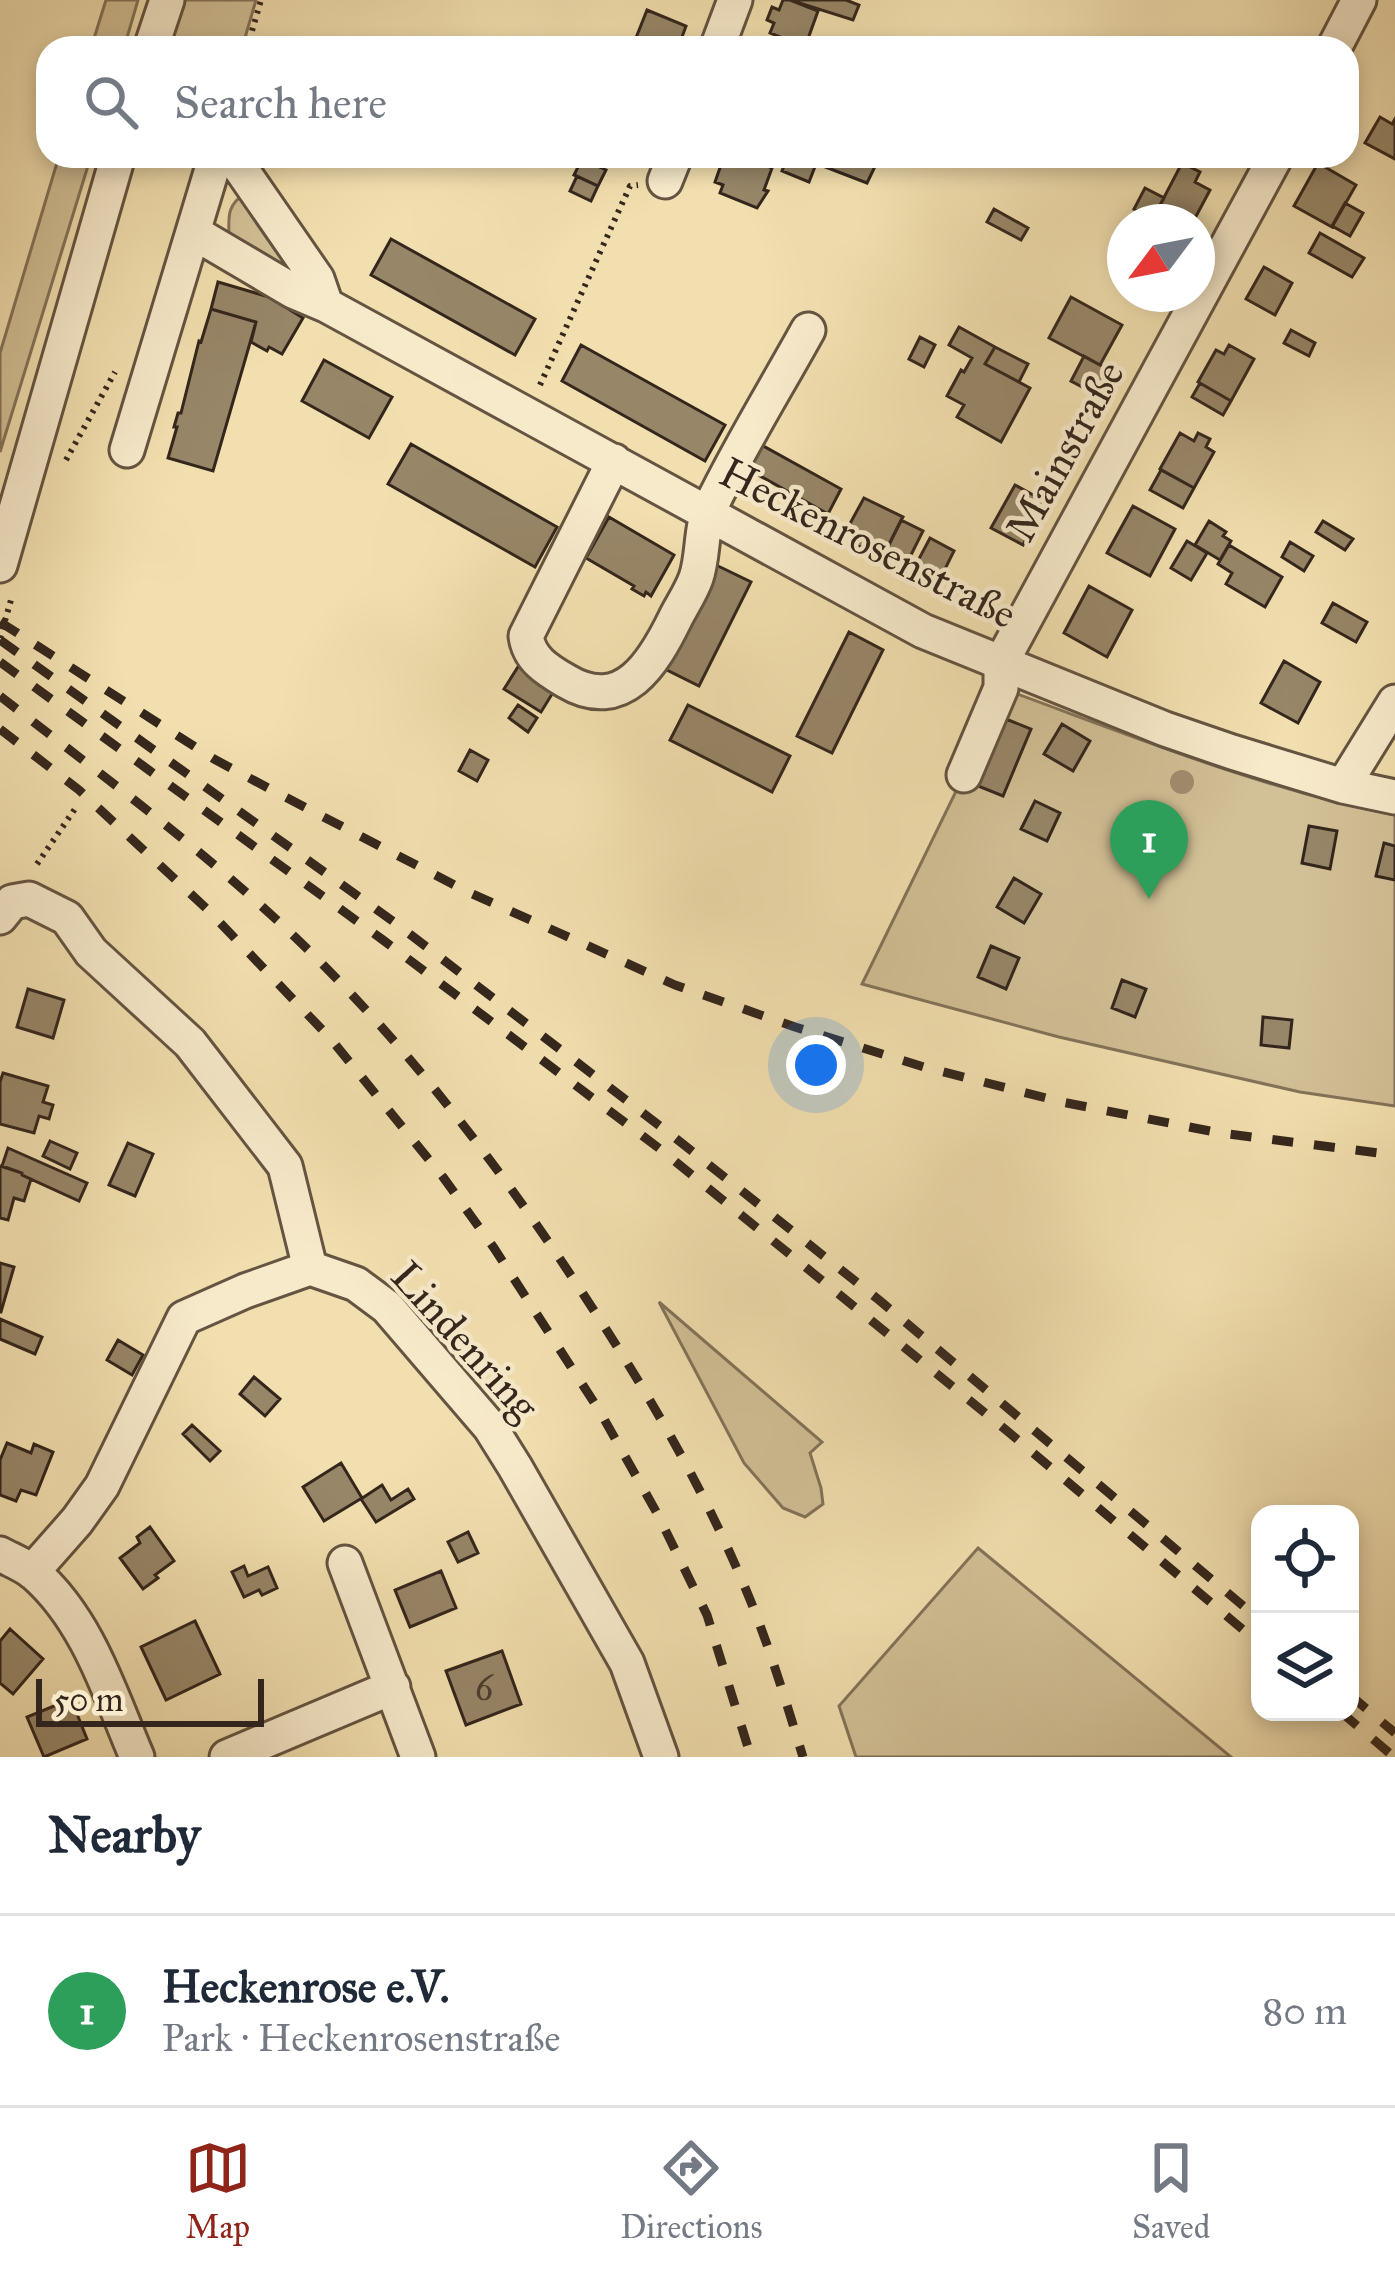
<!DOCTYPE html>
<html lang="en">
<head>
<meta charset="utf-8">
<style>
	:root { --surface:#fff; --page:#f6f6f7; --text:#1f2937; --muted:#747a83; --line:#e0e1e3; --accent:#8f2418 }
	body { margin:0; font-family:"IM FELL Great Primer",serif; background:var(--page); color:var(--text) }
	.controls { position:absolute; right:36px; bottom:36px; display:grid; overflow:hidden; border-radius:24px; box-shadow:0 6px 18px #0003 }
	.controls button { width:108px; height:108px; display:grid; place-items:center; padding:0; border:0; border-bottom:3px solid var(--line); background:var(--surface); color:var(--text); font:60px sans-serif }
	.compass { position:absolute; left:1107px; top:204px; width:108px; height:108px; border-radius:50%; background:var(--surface); box-shadow:0 6px 18px #0003; rotate:238deg }
	.scale { position:absolute; left:36px; bottom:30px; width:228px; box-sizing:border-box; padding-left:12px; border:6px solid #34261c; border-top:0; font-size:33px; line-height:42px; white-space:nowrap; color:#34261c; -webkit-text-stroke:9px #f7eacb; paint-order:stroke }
	.you { position:absolute; left:816px; top:1065px; width:42px; height:42px; margin:-30px; border:9px solid #fff; border-radius:50%; background:#1a73e8; box-shadow:0 0 0 18px #1a73e833 }
	.badge { display:grid; place-items:center; width:78px; height:78px; border-radius:50%; background:var(--accent); color:#fff; font-size:39px; font-weight:700 }
	.pin { position:absolute; translate:-50% -99px; filter:drop-shadow(0 3px 6px #0008) }
	.pin::after { content:''; position:absolute; top:63px; width:42px; height:36px; background:inherit; clip-path:polygon(0 0,100% 0,50% 100%) }
	.list { margin:0; padding:0; list-style:none }
	h2 { display:flex; justify-content:space-between; align-items:center; height:156px; margin:0; padding:0 48px; font-size:51px }
	h2 small { font-size:39px; font-weight:400; color:var(--muted) }
	.list li { display:grid; grid-template-columns:78px 1fr auto; gap:36px; align-items:center; box-sizing:border-box; height:192px; padding:0 48px; border-top:3px solid var(--line) }
	.list b { display:block; font-size:45px; white-space:nowrap }
	.list p { margin:0; font-size:39px; white-space:nowrap; color:var(--muted) }
	.list em { font-size:39px; font-style:normal; color:var(--muted) }
	.icon { flex:none; width:66px; height:66px; fill:none; stroke:currentColor; stroke-width:2; stroke-linecap:round; stroke-linejoin:round }
	.map { position:relative; flex:none; width:1395px; height:1757px; overflow:hidden }
	.search { position:absolute; background:var(--surface); box-shadow:0 6px 18px #0003; left:36px; right:36px; top:36px; height:132px; display:flex; align-items:center; gap:30px; box-sizing:border-box; padding:0 42px; border-radius:36px; color:var(--muted); font-size:45px }
	.sheet { height:348px; background:var(--surface) }
	nav { display:flex; justify-content:space-around; align-items:center; box-sizing:border-box; height:168px; border-top:3px solid var(--line); background:var(--surface); font-size:33px; color:var(--muted) }
	nav a { display:grid; justify-items:center; gap:6px }
	nav .on { color:var(--accent) }
	.map>svg:first-child { display:block }
	.green { fill:#d2c096; stroke:#837359; stroke-width:3 }
	.building { fill:#978668; stroke:#34261c; stroke-width:3 }
	.lines { fill:none; stroke-linecap:round; stroke-linejoin:round }
	.minor-casing { stroke:#645441; stroke-width:39 }
	.path { stroke:#34261c; stroke-width:6; stroke-dasharray:3 6; stroke-linecap:butt }
	.minor { stroke:#f7eacb; stroke-width:33 }
	.rail { stroke:#34261c; stroke-width:9; stroke-dasharray:21 21; stroke-linecap:butt }
	.path-bridge { stroke:#34261c; stroke-width:6; stroke-dasharray:3 6; stroke-linecap:butt }
	.tree { fill:#a08e6f }
	.labels { text-anchor:middle; dominant-baseline:central; stroke-width:9; stroke-linejoin:round; paint-order:stroke }
	.number-label { font-size:36px; fill:#4d3e2f }
	.street-label { font-size:42px; fill:#34261c; stroke:#f7eacb }
</style>
</head>
<body>
<div class="map">
<svg width="1395" height="1757" viewBox="0 0 1395 1757">
	<rect width="100%" height="100%" fill="#f2dfaf"/>
	<filter id="stains"><feTurbulence type="fractalNoise" baseFrequency=".00167" numOctaves="4"/><feColorMatrix values="0 0 0 0 .2 0 0 0 0 .09 0 0 0 0 .02 0 0 0 .5 -.17"/></filter>
	<radialGradient id="worn" r=".72"><stop offset=".6" stop-color="#630" stop-opacity="0"/><stop offset="1" stop-color="#630" stop-opacity=".3"/></radialGradient>
	<path class="green" d="M106,0H138L124,48H91Z
		M181,0H256L242,48H164Z
		M59,156H91L0,452V353Z
		M247,192L305,282L229,236C228,214 228,204 247,192Z
		M1001,688C1130,735 1260,789 1395,815V1106L1300,1092L1059,1037L862,984L964,775Z
		M659,1302L822,1442L810,1453L821,1488L823,1504L805,1517L783,1508L744,1463Z
		M978,1548L1231,1757H856L839,1706Z"/>
	<path class="building" d="M783,0H790L818,11L805,47L770,33L774,23L767,20L772,7L779,10Z
		M790,0H846L859,5L853,20Z
		M647,10L686,26L678,48H632Z
		M1380,117L1392,124L1395,119V159L1365,143Z
		M734,156H742L772,168L764,190L768,191L757,208L720,193L723,185L715,182L722,162L730,165Z
		M788,156H797L816,164L809,182L782,171Z
		M797,156H880L867,183Z
		M582,159L606,170L598,186L574,175Z
		M1182,163L1200,172L1195,182L1210,190L1193,222L1160,205Z
		M1318,163L1356,185L1332,227L1294,206Z
		M577,176L598,186L591,201L570,191Z
		M1145,188L1164,198L1153,219L1134,209Z
		M1345,203L1363,213L1350,236L1332,226Z
		M994,209L1028,228L1021,240L987,222Z
		M1320,233L1364,258L1352,277L1309,253Z
		M391,239L535,319L515,355L371,275Z
		M1264,267L1292,283L1275,315L1246,299Z
		M218,282L269,297L303,318L282,354L269,347L267,351L251,342L256,322L211,309Z
		M1071,297L1122,325L1100,365L1049,338Z
		M211,309L256,322L213,471L168,458L177,427H174L178,413H181L199,341L201,342Z
		M959,327L995,347L985,364L1030,388L1001,442L957,417L964,405L947,396L961,370L964,372L972,358L949,345Z
		M1291,330L1315,343L1309,356L1284,343Z
		M920,337L935,345L924,367L909,359Z
		M581,345L725,425L705,461L562,381Z
		M1229,345L1254,359L1231,401L1198,382L1216,350L1224,354Z
		M995,347L1028,364L1019,382L985,364Z
		M1084,356L1120,376L1107,400L1071,381Z
		M324,360L392,397L369,438L302,401Z
		M1200,383L1231,401L1223,415L1192,397Z
		M1180,433L1194,441L1198,433L1210,439L1206,447L1214,452L1194,488L1160,469Z
		M758,443L841,489L828,514L744,467Z
		M411,444L557,527L535,567L388,484Z
		M1161,470L1194,488L1183,508L1150,490Z
		M1015,485L1046,502L1023,545L991,528Z
		M864,498L903,517L887,549L873,542L868,551L857,545L861,536L847,529Z
		M1133,506L1175,529L1150,576L1107,553Z
		M609,517L674,555L651,596L646,592L644,596L632,589L634,586L586,558Z
		M901,520L923,531L909,559L887,548Z
		M1209,521L1226,532L1223,536L1231,541L1220,560L1195,545Z
		M1323,521L1353,539L1345,550L1316,532Z
		M930,538L954,551L937,585L912,572Z
		M1187,541L1207,553L1191,580L1171,568Z
		M1290,542L1313,556L1304,571L1282,557Z
		M1229,545L1282,577L1265,607L1226,584L1232,573L1218,564Z
		M716,565L751,582L699,686L665,669Z
		M1089,586L1132,610L1107,657L1064,633Z
		M1333,603L1367,622L1356,642L1322,623Z
		M849,632L883,650L832,753L797,736Z
		M1284,661L1320,682L1298,723L1261,703Z
		M521,662L557,686L541,712L504,689Z
		M518,705L537,718L528,732L509,718Z
		M688,705L790,756L772,792L670,740Z
		M1006,719L1031,729L1003,796L978,786Z
		M1062,724L1090,741L1073,771L1044,754Z
		M470,750L488,760L477,781L459,771Z
		M1035,801L1060,813L1047,841L1021,829Z
		M1309,826L1337,831L1330,869L1302,863Z
		M1384,843L1395,846V880L1376,876Z
		M1014,878L1041,894L1024,923L997,907Z
		M991,946L1019,958L1006,989L978,977Z
		M1122,980L1146,989L1135,1017L1112,1008Z
		M28,989L64,1000L53,1038L17,1027Z
		M1263,1017L1292,1020L1289,1048L1261,1045Z
		M3,1073L48,1086L43,1102L53,1105L49,1119L39,1116L34,1133L0,1124V1082Z
		M50,1141L77,1153L70,1169L43,1156Z
		M128,1143L153,1154L135,1196L109,1185Z
		M8,1148L87,1183L79,1201L22,1175V1173L2,1166Z
		M0,1166L22,1173V1175L31,1179L24,1201L14,1198L8,1220L0,1218Z
		M0,1263L14,1267L1,1312H0Z
		M0,1319L42,1337L35,1354L0,1339Z
		M118,1340L143,1355L132,1375L107,1360Z
		M254,1377L280,1399L265,1416L240,1394Z
		M192,1425L220,1451L210,1461L183,1434Z
		M7,1443L31,1453L34,1444L53,1452L36,1495L21,1490L16,1501L0,1495V1460Z
		M341,1463L362,1498L324,1521L303,1487Z
		M382,1485L391,1500L408,1489L414,1499L376,1522L361,1499Z
		M150,1527L174,1561L155,1575L158,1578L143,1589L120,1558L140,1543L137,1537Z
		M468,1532L478,1553L458,1562L448,1542Z
		M244,1566L248,1576L268,1567L277,1588L262,1595L259,1590L244,1597L232,1572Z
		M441,1571L456,1608L410,1627L395,1590Z
		M195,1621L220,1674L166,1700L141,1647Z
		M10,1629L43,1659L13,1694L0,1683V1641Z
		M502,1651L521,1704L466,1725L446,1671Z
		M71,1699L87,1739L44,1757L27,1717Z"/>
	<g class="lines">
		<g class="minor-casing">
			<path id="minor" d="M151,48L167,0
				M717,48L735,0
				M1334,48L1359,0
				M232,156L317,279L326,305L923,631L1165,729L1232,752L1343,786L1395,797
				M665,181L675,156
				M193,232L293,291L326,305
				M127,450L216,156
				M614,461L526,636C529,659 547,670 566,681C623,715 654,662 675,619C682,605 691,592 696,578C704,555 700,528 711,506C740,446 776,388 808,330
				M0,565L118,156
				M964,775L1001,688V663L1276,156
				M1343,786L1395,702
				M0,917L12,902L29,899L67,918L91,952L190,1043L285,1166L310,1268
				M0,1554C11,1560 24,1565 34,1573C88,1620 110,1694 137,1757
				M345,1563L418,1757
				M32,1572L77,1521L102,1486L184,1318L245,1291L310,1268L356,1284L387,1307L490,1427L515,1467L627,1663L661,1757
				M227,1757L393,1687"/>
		</g>
		<path class="path" d="M247,48L261,0
			M540,385L630,186L638,185
			M66,460L115,372
			M37,864L77,806"/>
		<use href="#minor" class="minor"/>
		<path class="rail" d="M0,622L214,759L268,788L466,891L675,985L795,1027L924,1067L1062,1102L1220,1133L1395,1155
			M0,640L394,922L669,1133L879,1300L1260,1620
			M0,662L383,940L660,1149L1006,1430L1260,1644
			M0,696C100,774 204,850 296,938C410,1048 505,1173 591,1306C652,1399 709,1498 751,1602C771,1652 787,1705 803,1757
			M0,729L79,790L207,909L330,1038L443,1177L494,1248L599,1410L658,1515L707,1615L751,1757
			M1350,1695L1395,1733
			M1341,1712L1394,1757"/>
		<path class="path-bridge" d="M0,638L11,600"/>
	</g>
	<circle class="tree" cx="1182" cy="782" r="12"/>
	<g class="labels">
		<g class="number-label">
			<text x="484" y="1688">6</text>
		</g>
		<g class="street-label">
			<text transform="translate(1065 451) rotate(-61)">Mainstraße</text>
			<text transform="translate(868 543) rotate(27)">Heckenrosenstraße</text>
			<text transform="translate(465 1341) rotate(48)">Lindenring</text>
		</g>
	</g>
	<rect width="100%" height="100%" filter="url(#stains)"/>
	<rect width="100%" height="100%" fill="url(#worn)"/>
</svg>
<div class="controls">
<button><svg class="icon" aria-label="locate" viewBox="0 0 24 24"><circle cx="12" cy="12" r="6"/><path d="M12 2v4M12 18v4M2 12h4M18 12h4"/></svg></button>
<button><svg class="icon" aria-label="layers" viewBox="0 0 24 24"><path d="M12 4l9 5-9 5-9-5zM3 14l9 5 9-5"/></svg></button>
</div>
<svg class="compass" viewBox="-18 -18 36 36"><path d="M0-13l5 13h-10z" fill="#e53935"/><path d="M0 13l5-13h-10z" fill="#747a83"/></svg>
<div class="scale">50 m</div>
<div class="you"></div>
<div class="pin badge" style="left:1149px;top:899px;background:#2e9e5b">1</div>
<div class="search"><svg class="icon" aria-label="search" viewBox="0 0 24 24"><circle cx="10" cy="10" r="6"/><path d="M15 15l6 6"/></svg>Search here</div>
</div>
<section class="sheet">
<h2>Nearby<small></small></h2>
<ul class="list">
<li><span class="badge" style="background:#2e9e5b">1</span><div><b>Heckenrose e.V.</b><p>Park · Heckenrosenstraße</p></div><em>80 m</em></li>
</ul>
</section>
<nav>
<a class="on"><svg class="icon" aria-label="map" viewBox="0 0 24 24"><path d="M3 6l6-2 6 2 6-2v14l-6 2-6-2-6 2zM9 4v14M15 6v14"/></svg>Map</a>
<a><svg class="icon" aria-label="directions" viewBox="0 0 24 24"><path d="M12 3l9 9-9 9-9-9zM9 14v-3h6M13 9l2 2-2 2"/></svg>Directions</a>
<a><svg class="icon" aria-label="saved" viewBox="0 0 24 24"><path d="M7 4h10v16l-5-4-5 4z"/></svg>Saved</a>
</nav>
</body>
</html>
